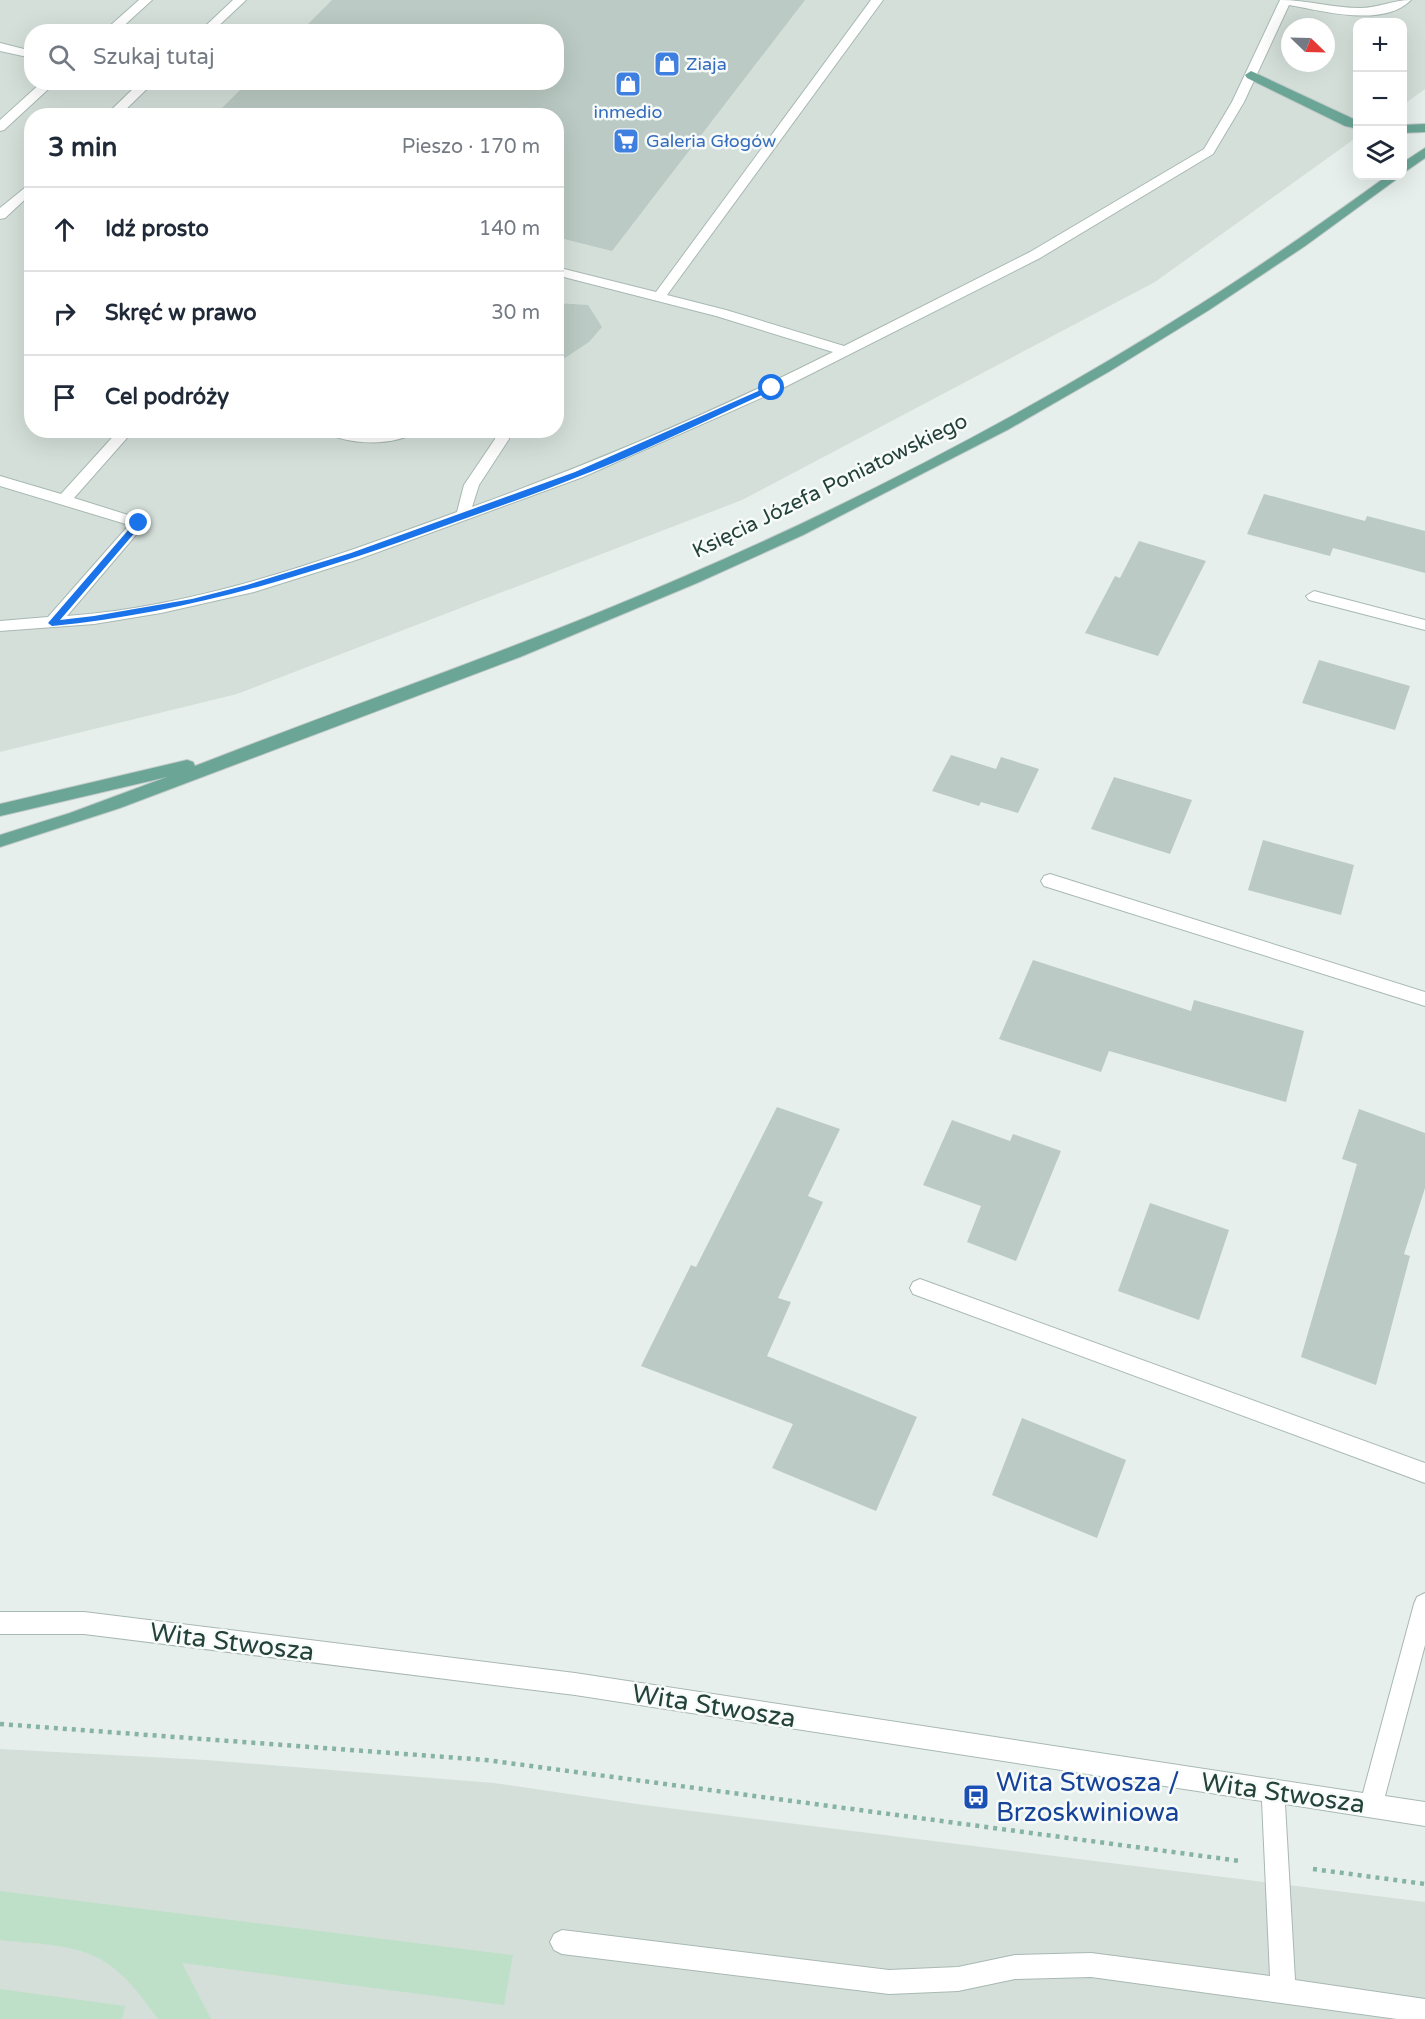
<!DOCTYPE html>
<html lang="pl">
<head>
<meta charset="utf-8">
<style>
	:root { --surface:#fff; --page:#f6f6f7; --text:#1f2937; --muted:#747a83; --line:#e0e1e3 }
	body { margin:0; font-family:"Varela Round",sans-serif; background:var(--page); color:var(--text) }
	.controls { position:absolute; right:18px; top:18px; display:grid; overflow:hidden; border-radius:12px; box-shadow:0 6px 24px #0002 }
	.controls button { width:54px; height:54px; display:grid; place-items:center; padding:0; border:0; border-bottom:2px solid var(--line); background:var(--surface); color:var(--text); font:30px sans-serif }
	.compass { position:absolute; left:1281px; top:18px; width:54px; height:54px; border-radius:50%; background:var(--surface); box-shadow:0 6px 24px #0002; rotate:113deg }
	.stop { position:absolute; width:18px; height:18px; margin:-14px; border:4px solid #1a73e8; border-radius:50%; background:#fff }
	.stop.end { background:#1a73e8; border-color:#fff; box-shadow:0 2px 6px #0008 }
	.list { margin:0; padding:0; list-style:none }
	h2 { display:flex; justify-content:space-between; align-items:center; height:78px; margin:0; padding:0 24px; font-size:26px }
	h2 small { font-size:20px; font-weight:400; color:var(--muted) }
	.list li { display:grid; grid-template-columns:39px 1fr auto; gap:18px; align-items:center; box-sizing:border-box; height:84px; padding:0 24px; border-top:2px solid var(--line) }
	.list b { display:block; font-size:22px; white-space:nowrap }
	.list em { font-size:20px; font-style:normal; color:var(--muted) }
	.icon { flex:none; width:33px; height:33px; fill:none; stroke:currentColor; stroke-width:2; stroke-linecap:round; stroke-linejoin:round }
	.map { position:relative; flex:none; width:1425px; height:2019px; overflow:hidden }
	.search { position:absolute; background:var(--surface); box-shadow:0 6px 24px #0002; left:24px; top:24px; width:540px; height:66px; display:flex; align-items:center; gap:15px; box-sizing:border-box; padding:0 21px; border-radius:24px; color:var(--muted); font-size:22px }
	.panel { position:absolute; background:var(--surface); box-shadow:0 6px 24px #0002; left:24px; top:108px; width:540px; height:330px; border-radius:24px }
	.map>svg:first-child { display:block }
	.built { fill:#d4dfda; fill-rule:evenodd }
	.green { fill:#bfe0c8 }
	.building { fill:#bbcac4 }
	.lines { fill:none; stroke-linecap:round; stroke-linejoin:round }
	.minor-casing { stroke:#a8b8b2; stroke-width:2 }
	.major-casing { stroke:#c2cac8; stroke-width:2 }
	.path { stroke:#86b3a5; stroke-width:4.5; stroke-dasharray:4 5; stroke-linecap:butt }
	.minor { fill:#fff; fill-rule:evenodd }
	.major { fill:#6aa596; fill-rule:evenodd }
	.route { fill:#1a73e8 }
	.labels { text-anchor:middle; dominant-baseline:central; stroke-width:5; stroke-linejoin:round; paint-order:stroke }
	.far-shop-label { font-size:18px; fill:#366cbe; stroke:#f7fbf9; text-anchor:start }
	.street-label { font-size:21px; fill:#24423a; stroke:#f7fbf9 }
	.near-street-label { font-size:26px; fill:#24423a; stroke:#f7fbf9 }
	.near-transit-label { font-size:26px; fill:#164399; stroke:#f7fbf9; text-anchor:start }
</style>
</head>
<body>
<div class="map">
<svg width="1425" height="2019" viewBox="0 0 1425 2019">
	<rect width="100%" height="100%" fill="#e6efeb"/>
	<path class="built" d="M0,0H1425V89L1403,105L1402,22H1358L1357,137L1155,282L742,500L237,694L0,752ZM1290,27H1326V63H1290ZM32,32H556V82H32ZM32,116H556V430H32Z
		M0,1749L206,1760L494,1783L644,1805L1425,1902V2019H0Z"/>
	<path class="green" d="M0,1891L513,1955L504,2005L182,1963L211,2019H158C142,1997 125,1973 100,1959C71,1943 32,1944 0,1940Z
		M0,1989L125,2006L122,2019H0Z"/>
	<path class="building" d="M332,0H805L612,251L556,237V116H214L248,82H556V32H300Z
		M556,303L588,305L602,327L589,342L556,364Z
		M1264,494L1365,521L1367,516L1425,531V573L1333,548L1330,556L1247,534Z
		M1139,541L1206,561L1158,656L1085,633L1115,576L1120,578Z
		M1319,660L1410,686L1395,730L1302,703Z
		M951,755L996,769L1001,757L1039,769L1018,813L981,802L979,806L932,791Z
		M1114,777L1192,800L1170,854L1091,829Z
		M1263,840L1354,865L1341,915L1248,890Z
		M1033,960L1191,1011L1194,1000L1304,1031L1286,1102L1109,1051L1101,1072L999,1039Z
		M777,1107L840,1129L808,1196L823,1202L778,1298L791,1302L767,1356L917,1417L876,1511L772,1468L793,1424L641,1366L691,1265L696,1267Z
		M1359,1109L1425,1133V1188L1404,1254L1410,1256L1376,1385L1301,1357L1357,1164L1342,1159Z
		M952,1120L1010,1141L1013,1134L1061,1151L1016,1261L967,1242L981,1206L923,1185Z
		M1150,1203L1229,1230L1199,1320L1118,1291Z
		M1022,1418L1126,1460L1097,1538L992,1495Z"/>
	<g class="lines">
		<g class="minor-casing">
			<path id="minor" d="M139,0H152L117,32H103Z
				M233,0H246L212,32H199Z
				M871,0H883L667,295L726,310L844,346L1030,252L1204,149L1232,102L1280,0C1307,0 1333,8 1360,8C1378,8 1393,0 1411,0C1383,28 1323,11 1289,5L1244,102L1213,154L1040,258L777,391L583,477L359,559L254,592L161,613L94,624L0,631V621L48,617L129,525L0,486V476L61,494L119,430H134L74,498L144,520L146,523L67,616C202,606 331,558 457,512L464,485L495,439L496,430H510L509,439L479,485L472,507C596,462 716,411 833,352L716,316L556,275V267L656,292Z
				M0,43L32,51V58L0,51Z
				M42,82H56L4,130L0,131V120Z
				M140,82H154L119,116H105Z
				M32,182V193L5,218L0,219V208Z
				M324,430H350L370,434L417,430C400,447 341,446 324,430Z
				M1314,591L1425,620V630L1309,600L1306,596Z
				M1050,874L1425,992V1006L1044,886L1041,881L1044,876Z
				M920,1279L1425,1463V1483L913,1294L910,1288L913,1282Z
				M1425,1593V1645L1385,1796L1425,1802V1826L1285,1804L1295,1980L1425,1999V2019H1397L1091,1977L1015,1979L958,1991L889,1994L562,1954L554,1950L550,1942L554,1934L562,1930L889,1970L958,1967L1015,1955L1091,1953L1270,1976L1262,1801L575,1695L84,1634H0V1612H84L575,1673L1363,1793L1414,1604L1417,1597Z"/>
		</g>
		<g class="major-casing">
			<path id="major" d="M1251,71L1358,121V129L1345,126L1247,78L1245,75Z
				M1425,124V132L1402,133V125Z
				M1425,148V158L1402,174V163Z
				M1387,176H1401L1305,246L1209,310L1110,371L1009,429L803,535L697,583L520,657L120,808L0,847V835L70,813L167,777L0,816V804L187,760L193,762L195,766C358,702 523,647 683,577C862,500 1035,409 1199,305C1264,264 1326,220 1387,176Z"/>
		</g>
		<path class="path" d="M0,1724L486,1760L1240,1861
			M1313,1869L1425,1884"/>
		<use href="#minor" class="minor"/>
		<use href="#major" class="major"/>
	</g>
	<path class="route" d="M772,385L776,388L775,389C710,418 646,451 580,476C528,497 474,515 422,534C302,577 180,614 52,626L48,623L136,521L143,523L60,620L94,616L192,599L247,585L351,553L575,472Z"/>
	<defs>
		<g id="shop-square" transform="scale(1.35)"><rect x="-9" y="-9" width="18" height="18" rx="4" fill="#3f7fe0" stroke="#f7fbf9"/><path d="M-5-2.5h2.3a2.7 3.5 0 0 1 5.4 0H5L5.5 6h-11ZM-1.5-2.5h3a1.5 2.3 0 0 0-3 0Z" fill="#fff"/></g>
		<g id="supermarket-square" transform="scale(1.35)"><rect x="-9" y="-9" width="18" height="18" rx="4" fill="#3f7fe0" stroke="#f7fbf9"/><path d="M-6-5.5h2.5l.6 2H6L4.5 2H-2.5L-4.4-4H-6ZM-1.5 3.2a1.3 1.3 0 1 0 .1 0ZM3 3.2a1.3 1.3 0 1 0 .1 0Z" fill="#fff"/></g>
		<g id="bus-square" transform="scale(1.35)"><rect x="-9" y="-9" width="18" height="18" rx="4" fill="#1a4fb4" stroke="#f7fbf9"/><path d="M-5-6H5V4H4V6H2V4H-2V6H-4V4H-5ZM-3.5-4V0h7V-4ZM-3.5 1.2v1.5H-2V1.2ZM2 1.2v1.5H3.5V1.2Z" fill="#fff"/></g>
	</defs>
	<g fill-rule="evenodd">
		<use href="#shop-square" x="667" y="64"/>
		<use href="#shop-square" x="628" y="84"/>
		<use href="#supermarket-square" x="626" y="141"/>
		<use href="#bus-square" x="976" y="1797"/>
	</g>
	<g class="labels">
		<g class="far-shop-label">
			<text x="686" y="64">Ziaja</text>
			<text x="628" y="112" text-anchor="middle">inmedio</text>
			<text x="646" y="141">Galeria Głogów</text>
		</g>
		<g class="street-label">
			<text transform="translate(830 486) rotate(-26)">Księcia Józefa Poniatowskiego</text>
		</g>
		<g class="near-street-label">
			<text transform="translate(232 1642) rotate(7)">Wita Stwosza</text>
			<text transform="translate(714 1706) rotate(9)">Wita Stwosza</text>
			<text transform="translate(1283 1793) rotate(8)">Wita Stwosza</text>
		</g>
		<g class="near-transit-label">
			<text x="996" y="1782">Wita Stwosza /<tspan x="996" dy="30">Brzoskwiniowa</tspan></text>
		</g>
	</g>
</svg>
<div class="controls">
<button>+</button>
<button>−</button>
<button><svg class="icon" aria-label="layers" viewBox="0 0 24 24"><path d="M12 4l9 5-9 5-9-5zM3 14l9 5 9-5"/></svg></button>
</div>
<svg class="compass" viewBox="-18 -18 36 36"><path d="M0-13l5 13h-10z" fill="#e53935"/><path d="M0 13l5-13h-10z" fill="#747a83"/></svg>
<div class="stop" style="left:772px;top:388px"></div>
<div class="stop end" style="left:139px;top:523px"></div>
<div class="search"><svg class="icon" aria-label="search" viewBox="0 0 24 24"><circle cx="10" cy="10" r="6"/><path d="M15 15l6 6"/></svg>Szukaj tutaj</div>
<section class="panel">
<h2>3 min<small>Pieszo · 170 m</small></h2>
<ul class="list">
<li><svg class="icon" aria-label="ahead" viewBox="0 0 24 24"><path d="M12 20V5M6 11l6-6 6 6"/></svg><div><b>Idź prosto</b></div><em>140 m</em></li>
<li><svg class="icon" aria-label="right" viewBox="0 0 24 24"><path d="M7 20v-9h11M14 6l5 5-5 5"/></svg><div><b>Skręć w prawo</b></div><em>30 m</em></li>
<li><svg class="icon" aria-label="arrive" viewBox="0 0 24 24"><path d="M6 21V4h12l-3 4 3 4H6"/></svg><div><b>Cel podróży</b></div></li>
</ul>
</section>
</div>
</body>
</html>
